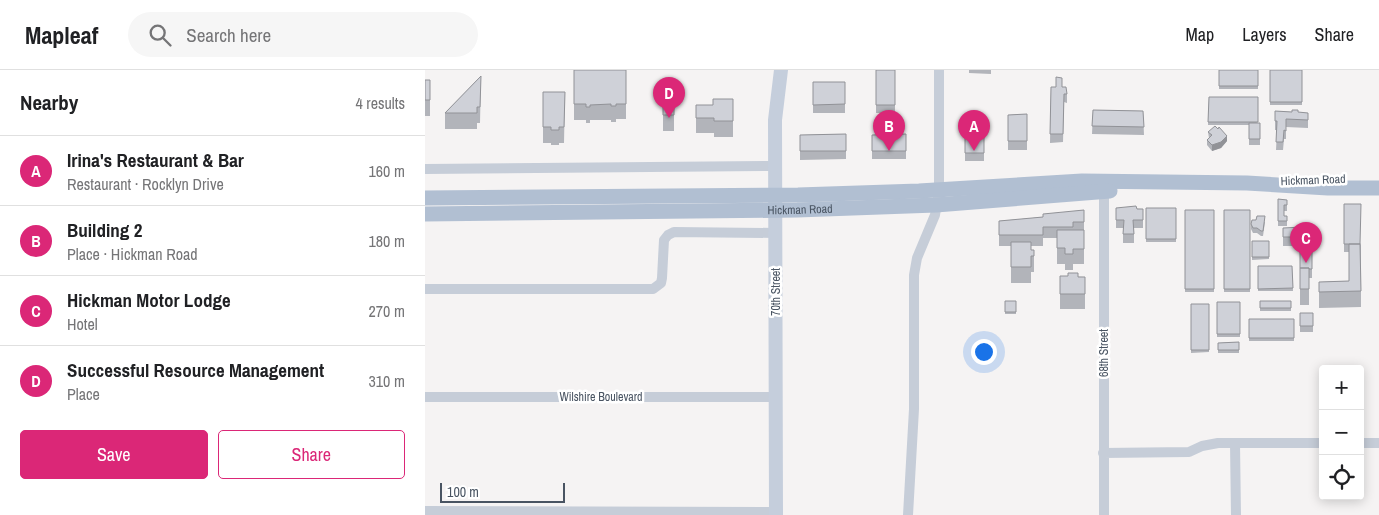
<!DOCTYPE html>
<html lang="en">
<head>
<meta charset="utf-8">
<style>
	:root { --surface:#fff; --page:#f6f6f6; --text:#202124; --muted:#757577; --line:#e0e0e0; --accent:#db2777 }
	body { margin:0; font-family:"Archivo Narrow",sans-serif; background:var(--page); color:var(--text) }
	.controls { position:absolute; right:15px; bottom:15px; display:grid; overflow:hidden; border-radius:5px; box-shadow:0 2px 12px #0003 }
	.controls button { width:45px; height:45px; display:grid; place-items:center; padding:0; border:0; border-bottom:1px solid var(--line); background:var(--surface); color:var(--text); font:25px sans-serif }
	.scale { position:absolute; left:15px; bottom:12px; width:125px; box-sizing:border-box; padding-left:5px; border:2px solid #495462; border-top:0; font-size:14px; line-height:18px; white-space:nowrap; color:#495462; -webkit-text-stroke:4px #fff; paint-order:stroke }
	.you { position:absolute; left:558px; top:281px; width:18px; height:18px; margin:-12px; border:4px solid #fff; border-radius:50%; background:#1a73e8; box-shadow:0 0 0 8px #1a73e833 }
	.badge { display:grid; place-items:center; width:32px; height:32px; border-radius:50%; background:var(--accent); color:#fff; font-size:16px; font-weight:700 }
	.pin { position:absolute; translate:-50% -41px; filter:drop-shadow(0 1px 2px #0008) }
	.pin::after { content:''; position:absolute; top:26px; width:18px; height:15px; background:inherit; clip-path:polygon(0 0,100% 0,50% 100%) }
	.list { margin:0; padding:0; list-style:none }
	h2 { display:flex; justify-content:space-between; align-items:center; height:65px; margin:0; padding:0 20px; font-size:21px }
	h2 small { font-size:16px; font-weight:400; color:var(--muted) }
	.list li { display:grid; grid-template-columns:32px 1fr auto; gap:15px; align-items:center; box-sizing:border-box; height:70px; padding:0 20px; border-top:1px solid var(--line) }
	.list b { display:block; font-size:19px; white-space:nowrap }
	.list p { margin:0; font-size:16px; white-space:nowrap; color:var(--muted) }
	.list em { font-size:16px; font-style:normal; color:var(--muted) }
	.actions { display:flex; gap:10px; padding:15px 20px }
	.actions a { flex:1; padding:11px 0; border:1px solid var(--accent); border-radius:5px; text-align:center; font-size:18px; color:var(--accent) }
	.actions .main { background:var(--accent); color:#fff }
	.icon { flex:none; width:28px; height:28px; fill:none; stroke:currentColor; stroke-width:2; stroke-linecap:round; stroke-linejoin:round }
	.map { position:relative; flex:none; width:954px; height:445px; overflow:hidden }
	header { display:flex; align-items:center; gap:30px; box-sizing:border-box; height:70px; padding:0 25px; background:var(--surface); border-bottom:1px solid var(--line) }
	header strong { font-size:24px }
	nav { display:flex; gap:28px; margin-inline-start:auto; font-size:18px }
	.search { width:350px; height:45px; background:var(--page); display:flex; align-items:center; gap:12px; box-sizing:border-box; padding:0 18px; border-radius:28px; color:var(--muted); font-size:19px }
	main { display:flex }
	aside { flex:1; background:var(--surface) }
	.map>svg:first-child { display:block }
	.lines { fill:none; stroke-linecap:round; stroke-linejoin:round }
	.street { stroke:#c6cdd8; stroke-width:10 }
	.secondary { stroke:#c5cedc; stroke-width:14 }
	.primary { stroke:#b1bfd2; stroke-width:15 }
	.wall { fill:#b2b4ba }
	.shaded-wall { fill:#919297 }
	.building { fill:#cfd1d8; stroke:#919297 }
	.labels { text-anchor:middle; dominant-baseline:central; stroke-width:5; stroke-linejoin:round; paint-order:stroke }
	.street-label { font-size:12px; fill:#495462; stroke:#fff }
</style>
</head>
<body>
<header>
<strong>Mapleaf</strong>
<div class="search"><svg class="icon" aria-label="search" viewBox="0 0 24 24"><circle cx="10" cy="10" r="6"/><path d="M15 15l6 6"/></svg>Search here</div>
<nav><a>Map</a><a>Layers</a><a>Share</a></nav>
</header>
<main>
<aside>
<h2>Nearby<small>4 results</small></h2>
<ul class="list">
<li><span class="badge">A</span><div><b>Irina's Restaurant &amp; Bar</b><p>Restaurant · Rocklyn Drive</p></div><em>160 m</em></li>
<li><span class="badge">B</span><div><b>Building 2</b><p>Place · Hickman Road</p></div><em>180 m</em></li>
<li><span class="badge">C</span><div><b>Hickman Motor Lodge</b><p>Hotel</p></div><em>270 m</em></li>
<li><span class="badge">D</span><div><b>Successful Resource Management</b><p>Place</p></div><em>310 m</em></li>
</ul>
<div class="actions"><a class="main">Save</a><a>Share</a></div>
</aside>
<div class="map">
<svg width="954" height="445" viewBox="0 0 954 445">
	<rect width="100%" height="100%" fill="#f5f3f3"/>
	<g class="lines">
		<path class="street" d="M0,99L350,96
			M0,219H228L236,213L237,208L239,170L243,165L249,162L351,163
			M0,327H351
			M810,373L811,445
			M935,373H954
			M678,383L764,382L777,376L793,373H898
			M0,441L351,442
			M483,445L489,339V205L492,188L510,145L514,120V0
			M679,445V115"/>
		<path class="secondary" d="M351,445L350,50L356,0"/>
		<g class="primary">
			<path d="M0,128L373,125L494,121L657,111L822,113L903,118H954"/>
			<path id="s1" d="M0,144L372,140L511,135L685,121"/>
		</g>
	</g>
	<path class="wall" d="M149,0H201V49H191V52H186V50H165V53H161V50H149Z
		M451,0H470V43H451Z
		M544,0H566V4L544,3Z
		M794,0H833V19H794Z
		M845,0H877V35H845Z
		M56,6L55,53H52V59H20V43Z
		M0,10H5V46H0Z
		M388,12H420V43H388Z
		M626,17H637L642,24V33L639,32L638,72L625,73Z
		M238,19H249V61H238Z
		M118,22H140L139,73H134V75H126V73H118Z
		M784,27L833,53H835V75H824V55H783Z
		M308,29V67H289V63H271V35H288Z
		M668,40L718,41L719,65L667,64Z
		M850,41L883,43V58L861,57V69H859L858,80H851L852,60H850Z
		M602,44V80H583V45Z
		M559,45V91H540V62H542Z
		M783,62L802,71L796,78L787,81L782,75V70L784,68Z
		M421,64V89L375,90V65Z
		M481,64V89H447V65Z
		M853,129L862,130V141H859V146H862V156H853Z
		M919,134L936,175V237L894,238V212L924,211V182H919Z
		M691,138L718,139V158H709V173H698V158H691Z
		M721,138H751V172H721Z
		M659,140V194H648V200H640V194H632V168H618V176H606V180H609V202H606V213H586V176H574V151L618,147Z
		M760,140H789V222H760Z
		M799,140H825V222H799Z
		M840,152L838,166H836L832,163H828L826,159V154Z
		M858,158L887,165V208H884V235H875V178L873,176H858Z
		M827,171H844V189L827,190Z
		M833,196H867L868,221H833Z
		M635,206L660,207V239H635Z
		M580,231H591V244H580Z
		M835,231H866V241H835Z
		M792,232H815V267H792Z
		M766,234H784V282L766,283Z
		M875,243H888V262H875Z
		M824,249H869V271H824Z
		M814,272V283H793V273Z"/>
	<path class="shaded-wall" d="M802,66V71L796,78L787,81V75Z"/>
	<path class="building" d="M149,0H201V34H191V36H186V34L165,35V37H161V34H149Z
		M451,0H470V35H451Z
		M794,0H833V16H794Z
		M845,0H877V32H845Z
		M56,6L55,37H52V43H20Z
		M631,7L637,8V17H641L642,24H639L638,64H625L626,17H631Z
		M0,10H5V30H0Z
		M388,12H420V34L388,35Z
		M238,19H249V45H238Z
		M118,22H140L139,57H134V60H126V57H118Z
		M784,27H833V52H783Z
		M288,29H308V51H289V48H271V35H288Z
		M668,40L718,41L719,57L667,56Z
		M867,40H873V42L883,43V50L861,49V61L859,60L858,72H851L852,51H850V41L867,42Z
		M602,44V71H583V45Z
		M542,45H559V83H540V62H542Z
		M824,53H835V69H824Z
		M790,56L793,59L794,57L802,66L796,72L787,75L782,70L787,65L783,62Z
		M421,64V81H375V65Z
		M481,64V81H447V65Z
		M853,129L862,130V135H859V146H862V151H853Z
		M919,134H936L935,174H919Z
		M711,136L712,139H718V150H708L709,164H698L699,150H691V138Z
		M721,138H751V169H721Z
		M659,140V152H648V157H618V165H574V151L618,147V144Z
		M760,140H789V219H760Z
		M799,140H825V219H799Z
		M832,146H840L838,161H836L832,158H828L826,154L827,150H831Z
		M878,157L887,165V199H884V198H875V169L873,167H858V158Z
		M632,160H659V179H648V184H640V178H632Z
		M827,171H844V187H827Z
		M586,172H606V180H609V186H606V197H586Z
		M924,174H935L936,221L894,222V212L924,211Z
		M833,196H867L868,218L833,219Z
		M875,198H884V219H875Z
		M643,203H653V207H660V224H635V206H643Z
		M580,231H591V242H580Z
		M835,231H866V238H835Z
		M792,232H815V264H792Z
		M766,234H784V280H766Z
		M875,243H888V256H875Z
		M824,249H869V268H824Z
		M814,272V280H793V273Z"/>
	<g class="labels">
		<g class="street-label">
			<text transform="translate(888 110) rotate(-2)">Hickman Road</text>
			<text stroke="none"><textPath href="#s1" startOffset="375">Hickman Road</textPath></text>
			<text transform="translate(351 222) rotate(-90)">70th Street</text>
			<text transform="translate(679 283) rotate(-90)">68th Street</text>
			<text x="176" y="327">Wilshire Boulevard</text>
		</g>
	</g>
</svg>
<div class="controls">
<button>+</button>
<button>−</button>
<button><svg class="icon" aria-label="locate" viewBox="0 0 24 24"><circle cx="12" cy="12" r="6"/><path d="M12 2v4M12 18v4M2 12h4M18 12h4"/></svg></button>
</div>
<div class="scale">100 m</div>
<div class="you"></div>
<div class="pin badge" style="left:549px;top:81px">A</div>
<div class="pin badge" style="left:464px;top:81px">B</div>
<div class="pin badge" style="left:881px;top:193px">C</div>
<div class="pin badge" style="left:244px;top:48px">D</div>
</div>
</main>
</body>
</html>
